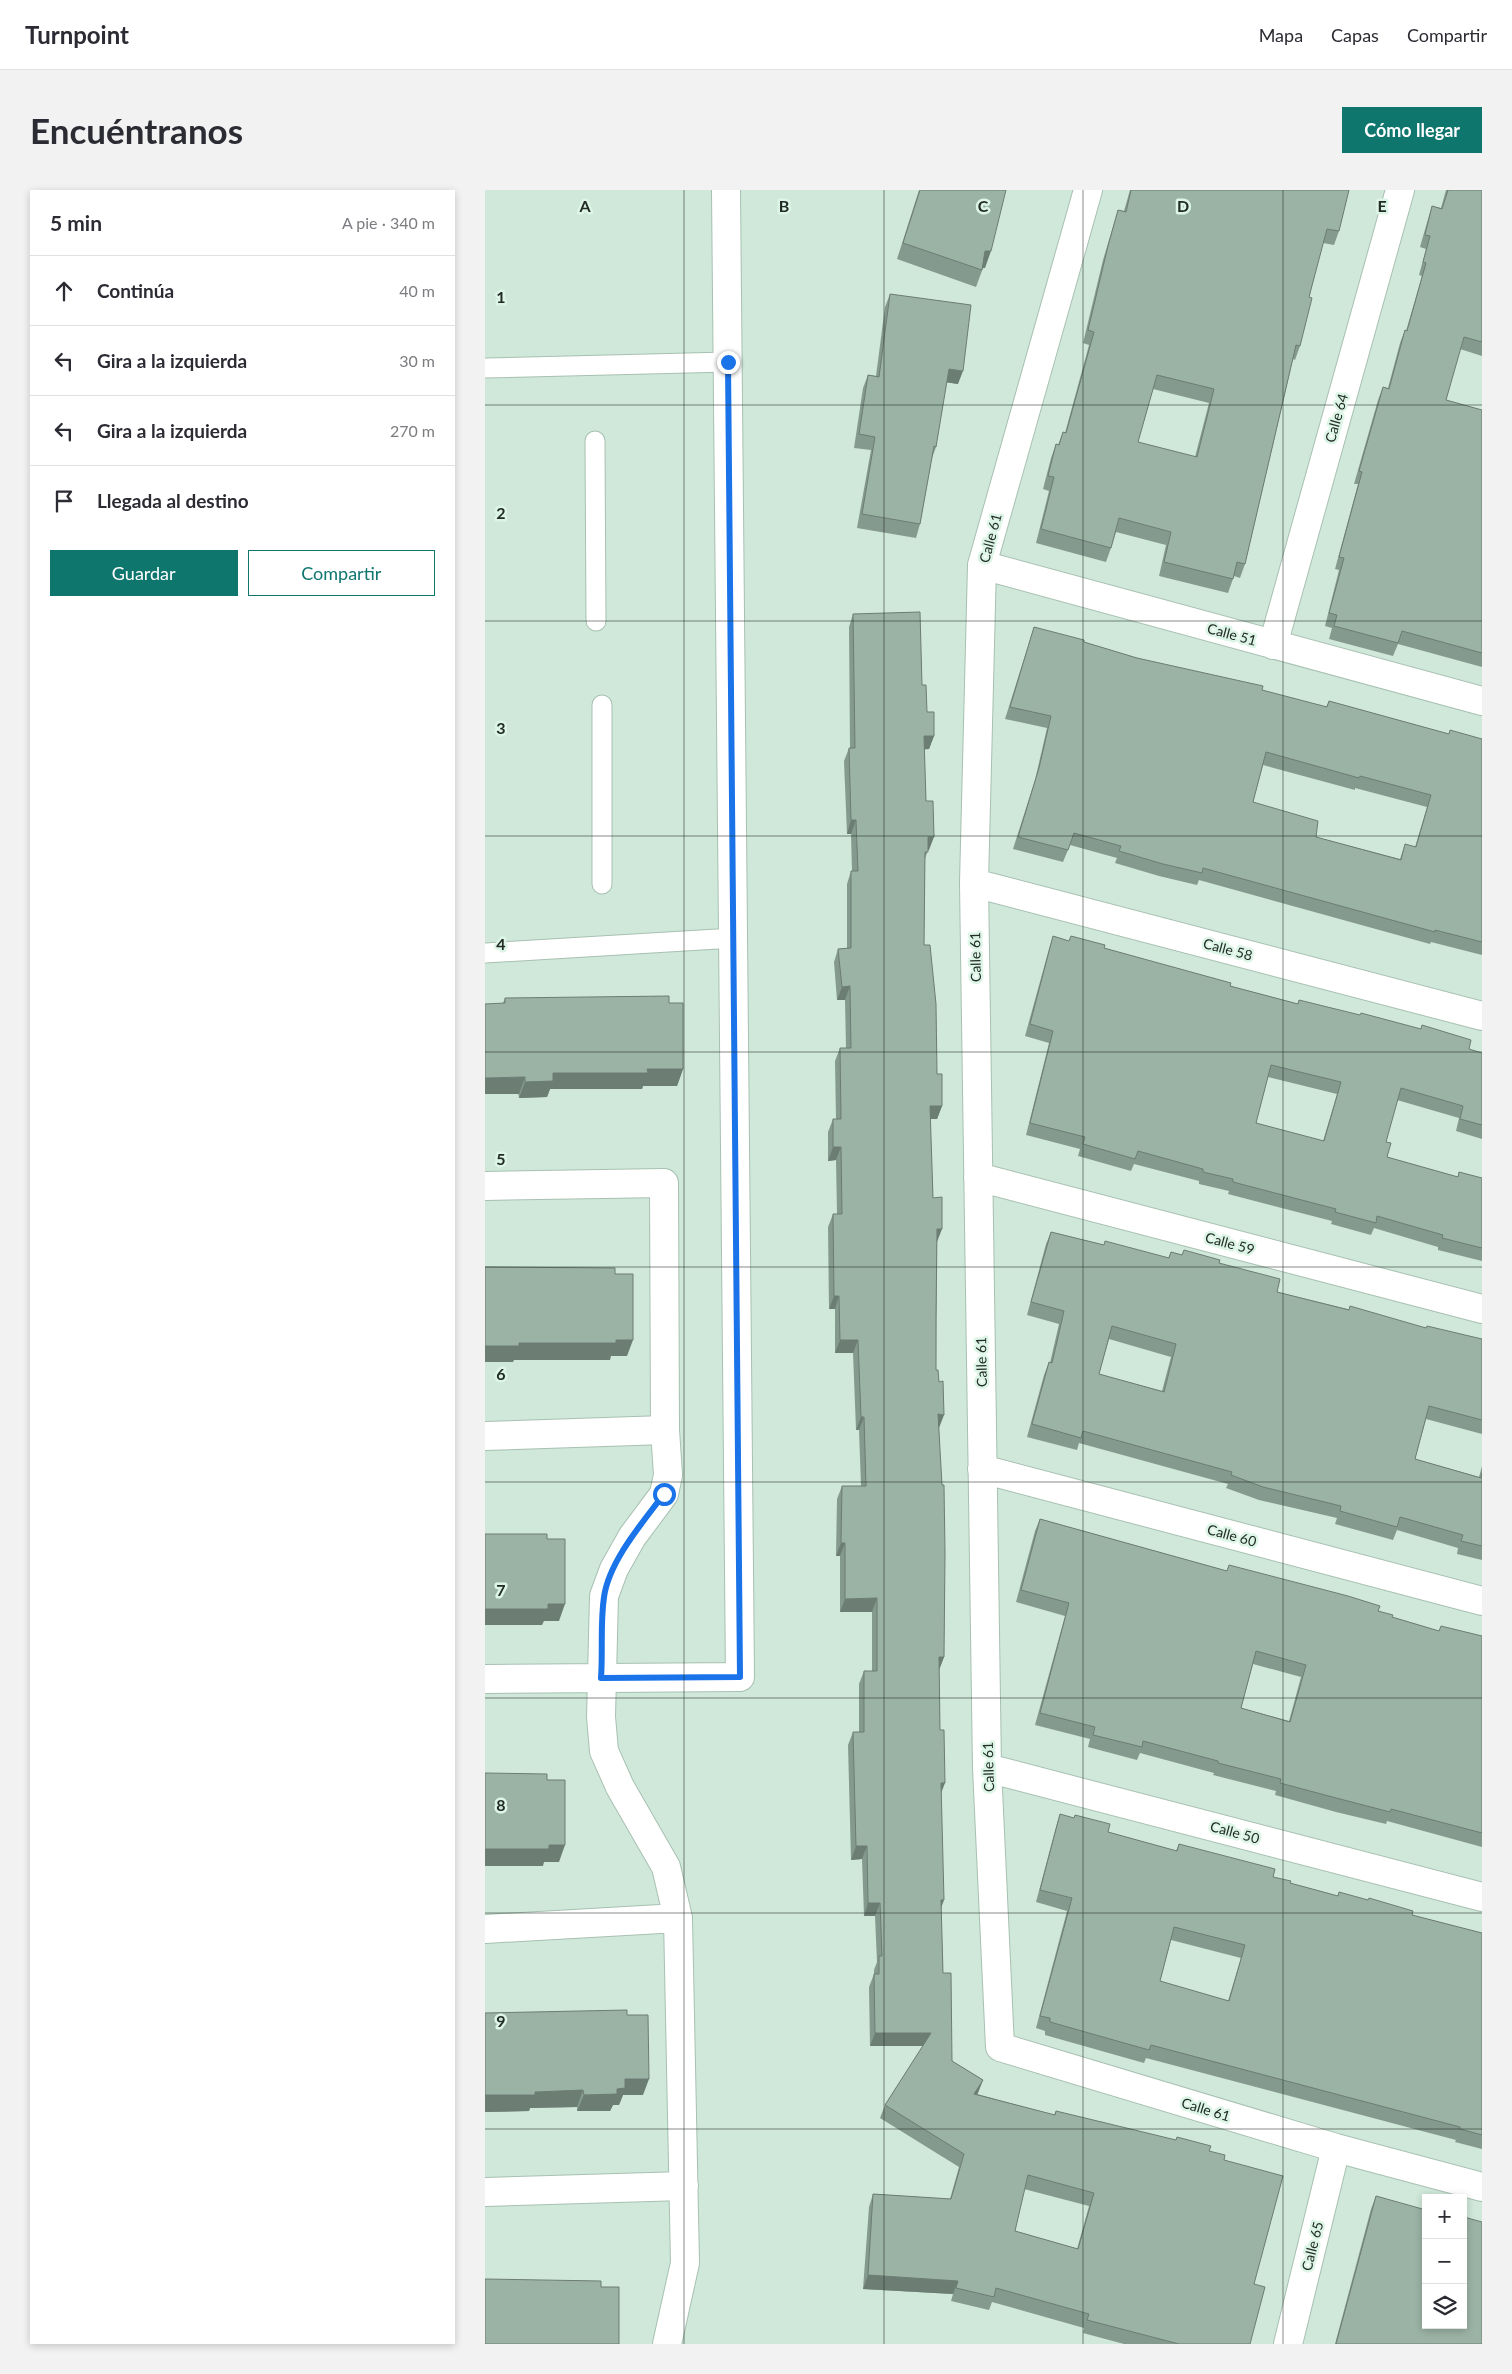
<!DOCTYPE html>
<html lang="es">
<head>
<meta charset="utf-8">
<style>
	:root { --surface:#fff; --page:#f2f2f3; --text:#2b2b33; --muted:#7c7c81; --line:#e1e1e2; --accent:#0f766e }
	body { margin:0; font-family:Lato,sans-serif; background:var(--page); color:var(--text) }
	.controls { position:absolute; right:15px; bottom:15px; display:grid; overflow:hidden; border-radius:0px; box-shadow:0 2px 8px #0003 }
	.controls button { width:45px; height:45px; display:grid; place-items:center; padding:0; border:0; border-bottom:1px solid var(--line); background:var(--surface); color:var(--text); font:25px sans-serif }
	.stop { position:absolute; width:15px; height:15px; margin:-11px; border:4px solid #1a73e8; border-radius:50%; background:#fff }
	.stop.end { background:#1a73e8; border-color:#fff; box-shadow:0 1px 5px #0008 }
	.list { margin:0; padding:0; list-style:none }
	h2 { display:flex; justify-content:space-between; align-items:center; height:65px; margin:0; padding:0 20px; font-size:21px }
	h2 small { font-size:16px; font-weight:400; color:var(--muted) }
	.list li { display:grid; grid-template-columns:32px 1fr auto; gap:15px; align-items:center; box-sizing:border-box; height:70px; padding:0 20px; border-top:1px solid var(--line) }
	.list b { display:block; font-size:19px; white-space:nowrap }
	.list em { font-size:16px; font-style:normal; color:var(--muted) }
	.actions { display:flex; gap:10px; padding:15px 20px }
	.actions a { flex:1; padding:11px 0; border:1px solid var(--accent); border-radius:0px; text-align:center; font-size:18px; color:var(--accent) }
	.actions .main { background:var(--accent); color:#fff }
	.icon { flex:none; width:28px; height:28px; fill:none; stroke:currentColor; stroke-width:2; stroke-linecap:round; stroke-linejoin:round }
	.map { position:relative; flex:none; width:997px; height:2154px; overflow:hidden; border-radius:0px }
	header { display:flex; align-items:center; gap:30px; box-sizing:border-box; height:70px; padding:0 25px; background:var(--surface); border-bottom:1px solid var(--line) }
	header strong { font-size:24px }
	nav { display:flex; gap:28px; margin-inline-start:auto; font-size:18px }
	.intro { display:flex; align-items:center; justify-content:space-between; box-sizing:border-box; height:120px; padding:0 30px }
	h1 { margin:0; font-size:35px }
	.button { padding:12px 22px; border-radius:0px; background:var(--accent); color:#fff; font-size:18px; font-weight:700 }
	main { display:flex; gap:30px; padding:0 30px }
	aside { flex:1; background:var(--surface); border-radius:0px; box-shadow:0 2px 8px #0003 }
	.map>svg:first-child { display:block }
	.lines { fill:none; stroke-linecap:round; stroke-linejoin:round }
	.lane-casing { stroke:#a8c0b2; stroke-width:21 }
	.street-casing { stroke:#a8c0b2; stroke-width:30 }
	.lane { stroke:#fff; stroke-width:19 }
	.street { stroke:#fff; stroke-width:28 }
	.wall { fill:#859a8e; fill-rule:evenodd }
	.shaded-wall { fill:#6c7d74 }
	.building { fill:#9bb3a5; stroke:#6c7d74; fill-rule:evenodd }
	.route { stroke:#1a73e8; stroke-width:6 }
	.grid { fill:none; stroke:#222b26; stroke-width:1; stroke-opacity:0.55 }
	.labels { text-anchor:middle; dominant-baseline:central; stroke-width:5; stroke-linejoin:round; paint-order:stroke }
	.street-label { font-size:14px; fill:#222b26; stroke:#dcf5e6 }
	.grid-label { font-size:16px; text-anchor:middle; font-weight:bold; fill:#222b26; stroke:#dcf5e6; stroke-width:5; stroke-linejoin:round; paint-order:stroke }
</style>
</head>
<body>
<header>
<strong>Turnpoint</strong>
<nav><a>Mapa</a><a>Capas</a><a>Compartir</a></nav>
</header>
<div class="intro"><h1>Encuéntranos</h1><a class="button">Cómo llegar</a></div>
<main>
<aside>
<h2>5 min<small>A pie · 340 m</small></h2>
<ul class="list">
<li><svg class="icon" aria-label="ahead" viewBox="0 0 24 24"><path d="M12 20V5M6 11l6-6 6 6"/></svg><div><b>Continúa</b></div><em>40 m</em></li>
<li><svg class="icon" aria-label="left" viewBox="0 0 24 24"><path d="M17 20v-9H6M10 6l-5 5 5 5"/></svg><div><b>Gira a la izquierda</b></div><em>30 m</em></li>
<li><svg class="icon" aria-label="left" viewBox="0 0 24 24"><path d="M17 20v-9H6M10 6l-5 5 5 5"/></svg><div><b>Gira a la izquierda</b></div><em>270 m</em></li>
<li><svg class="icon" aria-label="arrive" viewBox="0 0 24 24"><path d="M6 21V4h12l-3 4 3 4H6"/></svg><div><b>Llegada al destino</b></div></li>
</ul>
<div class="actions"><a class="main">Guardar</a><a>Compartir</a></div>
</aside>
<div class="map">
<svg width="997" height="2154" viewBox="0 0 997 2154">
	<rect width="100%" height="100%" fill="#cfe8d9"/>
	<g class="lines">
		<g class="lane-casing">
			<path id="lane" d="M0,178L243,172
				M110,251L111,431
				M117,515V694
				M0,763L249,748"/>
		</g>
		<g class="street-casing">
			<path id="street" d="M603,0L497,375L489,693L502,1578L515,1857L851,1958L997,1997
				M497,375L997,511
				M788,455L915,0
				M489,693L997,826
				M493,987L997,1119
				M0,996L179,993L180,1240L183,1285L179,1304L147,1347L129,1379L119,1406L116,1527L119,1561L135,1597L181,1677L193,1728L200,2073L182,2154
				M0,1246L180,1240
				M497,1279L997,1411
				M0,1489L255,1487L241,0
				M502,1578L997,1707
				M0,1739L193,1728
				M0,2002L199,1996
				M803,2154L851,1958"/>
		</g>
		<use href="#lane" class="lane"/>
		<use href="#street" class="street"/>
	</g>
	<path class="wall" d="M434,0L500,78H498L491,97L412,69Z
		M645,0H864L854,41L849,55L838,53L824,107L815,156L810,170L808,169L760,374L755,388L749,386L743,403L674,386L681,355L631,342L626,358L621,372L551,353L564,301L558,299L566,268L571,254L573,255L578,242L580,243L604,155L598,153L618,70L633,20L639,21ZM668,199L724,213L710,267L653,252Z
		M961,0H997V166L975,159L961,210L997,220V477L913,454L908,466L844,449L847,438L840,436L854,380L850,379L873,294H869L893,210L898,197L903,198L915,153L920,140L921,141L937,86L934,85L941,59L935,57L943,29L947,16L956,18Z
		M405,104L473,194L461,192L451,257L447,268L435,334L431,348L372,338L386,260L369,258L378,198L383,185L391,186L400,117Z
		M368,424L437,495L442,522L449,546L444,559H439L441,611L444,660H443L440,669L439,755L452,884L457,916L452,929H445L448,1008L452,1052L451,1180L454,1238L459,1467L454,1480L456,1603V1719L458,1783L467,1871L498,1890L492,1904L569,1925L571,1921L724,1961L739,1970L769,2094L765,2154H639L598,2143L599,2138L507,2112L504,2120L466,2111L468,2104L378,2099L384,2017L388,2004L465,2009L474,1977L395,1928L400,1915L438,1856H385L384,1797L389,1784V1780L392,1772L390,1726H379L377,1669L366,1670L363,1555L368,1542H374V1494L379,1481H387V1422H355V1366H351L352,1309L357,1296H376L374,1240H371L368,1163H350V1119H344L343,1037L348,1024H352L351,970L343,971V942L348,929H351L350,871L355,858H361L360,810H352L349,772L353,759L362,758V694L366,681H367L366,644H362L359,571L364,558H365L364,437ZM539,1999L604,2016L592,2059L530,2041Z
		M549,437L652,468L841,517L844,511L964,544L997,549V765L946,752L945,754L714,690L712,695L674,686L630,673L632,668L585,655L578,672L528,659L550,590L562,538L520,529ZM778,575L870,600V598L942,617L930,657L920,654L915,669L831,647L768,612Z
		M568,746L584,751L586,746L619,758L745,796L813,814L814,810L997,863V949L971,941L974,928L912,910L901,952L902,967L973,987L974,982L997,988V1071L953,1060V1057L889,1038L886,1045L846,1034L847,1031L743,1004L744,1001L714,994V991L649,974L646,981L593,966L595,959L541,945L564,853L540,846L564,759ZM783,887L852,904L838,951L771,933Z
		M20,808L184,813L198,879L192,896H158L157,899H65L62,907L34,908L18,813Z
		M566,1042L619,1055L683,1068L686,1062L697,1065L699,1060L734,1073L792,1102L941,1138L997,1149V1244L941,1229L930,1269L994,1287L997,1276V1370L972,1364L973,1358L912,1340L908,1350L850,1334L852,1328L774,1310L741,1298L743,1294L594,1253L592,1260L542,1247L559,1185L564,1172L565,1173L574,1134L542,1125L561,1054ZM624,1149L686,1167L677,1201L614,1184Z
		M555,1329L742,1381L744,1375L893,1421L907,1427L954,1441L997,1446V1657L902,1631L901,1634L851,1622L790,1605L791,1601L728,1585L729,1583L655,1563L652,1570L603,1557L605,1549L550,1535L580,1426L531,1412L550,1341ZM768,1474L816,1487L804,1531L756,1518Z
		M575,1624L623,1642L691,1661L694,1654L805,1693L853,1706L854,1702L927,1725L997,1743V1959L970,1952L971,1950L661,1868L659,1873L560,1845V1841L551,1838L582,1721L551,1712L571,1637ZM686,1750L756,1768L743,1811L675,1791Z
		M0,1823L142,1825L158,1905H138L134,1915H128L125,1921H92V1917L45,1918L44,1921L0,1922Z
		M891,2006L941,2135L997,2154H850L886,2019Z"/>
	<path class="shaded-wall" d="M500,61H506L500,78H494Z
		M464,179L478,181L473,194L459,192Z
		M439,546H449L444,559L434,560Z
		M366,630H371L366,644H362Z
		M443,647H449L444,660H438Z
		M365,796L360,810H352L357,797Z
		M162,879H198L192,896H158L157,899H65L62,907L34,908L40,892L68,883Z
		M40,887L34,904H0V888Z
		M445,916H457L452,929H440Z
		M348,957H356L351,970L343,971Z
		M452,1039H457L452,1052Z
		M349,1106H354L350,1119H344Z
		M131,1150H148L142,1166H126L125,1170H29L28,1172H0V1156L34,1153Z
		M355,1150H373L368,1163H350Z
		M453,1224L459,1225L454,1238L448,1237Z
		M376,1227H379L374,1240H371Z
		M356,1353H360L355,1366H351Z
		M392,1408L387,1422H355L360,1409Z
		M63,1414H80L74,1431H59L57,1435H0V1419Z
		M454,1467H459L454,1480Z
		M456,1593H460L455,1606Z
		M64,1655H80L74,1672H59L58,1676H0V1659Z
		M371,1656H382L377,1669L366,1670Z
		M456,1710H459L454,1724Z
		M383,1713H395L390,1726H379Z
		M390,1843H446L441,1856H385Z
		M140,1889H164L158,1905H138L134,1915H128L125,1921H92L99,1905L132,1899Z
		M498,1890L493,1903L484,1917L489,1904Z
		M98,1900L92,1917L45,1918L44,1921L0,1922V1905L50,1902Z
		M383,2085L473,2091L468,2104L378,2099Z"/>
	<path class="building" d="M435,0H521L506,61H500L497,80L418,53Z
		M646,0H864L854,41L842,39L824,107L827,108L815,156L811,155L760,374L752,372L748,389L679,372L686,342L634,328L626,358L556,339L569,287L563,286L571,254L574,255L578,242L581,243L609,142L603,140L623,56L633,20L641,22ZM672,185L729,199L712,267L653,252Z
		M963,0H997V152L979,147L961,210L997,220V463L917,441L913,453L849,436L852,425L844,423L859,368L854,367L877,282L874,281L898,197L904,199L920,140L922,141L941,73L938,72L945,46L940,45L947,16L957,19Z
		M405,104L486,115L478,181L464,179L451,257L449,256L435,334L377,324L390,247L374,244L383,185L394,187Z
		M435,422L437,495H441L442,522H449V546H439L441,611H448L449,647H443V662H440L439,755H445L451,814L452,884H457V916H445L448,1008L457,1007V1039H452L451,1129V1180H453L454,1192L458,1191L459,1225L453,1224L457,1295H459L460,1363L459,1467H454L455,1540H459L460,1593H456L459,1710H456L458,1783H466L467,1871L498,1890L489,1904L570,1925L571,1921L691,1950L692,1947L726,1956L724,1961L740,1965L739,1970L798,1986L769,2094L780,2097L765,2154H694L602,2130L604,2124L511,2098L509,2107L471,2098L473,2091L383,2085L388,2004L466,2009L479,1964L400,1915L446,1843H390L389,1784H394V1766H397L395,1713H383L382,1656H371L368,1542H379V1481H392V1408L360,1409V1353H356L357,1296H381L379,1227H376L373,1150H355L354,1106H349L348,1024H357L356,957H348V929H356L355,858H366L365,796L357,797L353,759L366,758V681H373L371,630H366L364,558H370L368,424ZM543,1985L609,2003L593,2059L530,2041Z
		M549,437L599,450V452L652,468L778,496L777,500L842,517L844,511L964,544L965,540L997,549V752L950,740V742L718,678L717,683L678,674L634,661L636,656L589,643L583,660L533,647L554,578L566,526L525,517ZM781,562L874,588L875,586L946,605L931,657L920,654L916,670L831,647L833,631L768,612Z
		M568,746L584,751L586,746L620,755L619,758L746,793L745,796L813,814L814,810L875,825L876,823L936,839L937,835L986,850L984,859L997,863V935L975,929L978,916L916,898L901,952L906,953L902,967L973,987L974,982L997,988V1058L957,1048L958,1045L892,1026L891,1033L850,1022L851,1019L748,992V989L718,982V979L653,961L650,969L598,954L600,947L545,933L568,841L545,834ZM786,875L856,892L839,951L771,933Z
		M184,806V813H198V879H162L163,883H68V891L40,892V887L0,888V814L20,813V808Z
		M566,1042L619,1055L620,1051L684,1068L686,1062L697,1065L699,1060L735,1070L734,1073L795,1089L792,1102L864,1120L865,1116L941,1138L942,1136L997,1149V1230L944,1216L930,1269L996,1288L997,1283V1356L976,1351L978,1345L915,1327L912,1337L855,1321L856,1316L778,1297L746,1285L747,1282L598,1241L596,1248L547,1234L564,1172L567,1173L579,1121L546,1112ZM627,1136L691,1154L679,1202L614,1184Z
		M0,1077L130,1078V1084H148V1150H131V1153H34V1156H0Z
		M555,1329L742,1381L744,1375L863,1406L895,1416L893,1421L908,1425L907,1427L954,1441L956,1436L997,1446V1643L906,1619L905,1622L855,1609L795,1593L796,1589L733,1573V1571L658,1551L657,1557L608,1545L610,1537L555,1523L584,1413L536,1400ZM771,1461L821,1475L805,1532L756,1518Z
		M0,1344H62V1349H80V1414H63V1419H0Z
		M0,1583L62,1584V1590H80V1655H64V1659H0Z
		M575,1624L589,1628L590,1625L625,1634L623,1642L692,1661L694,1654L790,1679L788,1687L806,1691L805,1693L853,1706L854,1702L883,1710L884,1708L928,1721L927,1725L997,1743V1945L975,1939V1937L666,1855L664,1860L565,1832V1828L555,1826L587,1708L555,1700ZM689,1737L760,1755L744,1811L675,1791Z
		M142,1820V1825H163L164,1889H140V1898L132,1899V1904L99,1905L98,1900L50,1902V1905H0V1823Z
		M891,2006L941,2020V2135H978V2029L979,2027L997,2032V2154H851Z
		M0,2089L116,2091V2097H134V2154H0Z"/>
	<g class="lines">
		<path class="route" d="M179,1304C158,1332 124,1371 119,1407C115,1434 118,1461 116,1488L255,1487L243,172"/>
	</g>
	<path class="grid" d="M199,0V2154M399,0V2154M598,0V2154M798,0V2154M0,215H997M0,431H997M0,646H997M0,862H997M0,1077H997M0,1292H997M0,1508H997M0,1723H997M0,1939H997"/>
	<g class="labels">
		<g class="street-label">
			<text transform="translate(851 228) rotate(-74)">Calle 64</text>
			<text transform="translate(505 348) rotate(-75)">Calle 61</text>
			<text transform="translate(747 444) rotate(15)">Calle 51</text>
			<text transform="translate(743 759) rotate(15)">Calle 58</text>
			<text transform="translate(490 767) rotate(-91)">Calle 61</text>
			<text transform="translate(745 1053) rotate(15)">Calle 59</text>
			<text transform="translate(496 1172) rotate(-91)">Calle 61</text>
			<text transform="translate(747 1345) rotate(15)">Calle 60</text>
			<text transform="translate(503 1577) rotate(-92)">Calle 61</text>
			<text transform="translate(750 1642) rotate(15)">Calle 50</text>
			<text transform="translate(721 1919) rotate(17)">Calle 61</text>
			<text transform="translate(827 2056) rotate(-76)">Calle 65</text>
		</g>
	</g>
	<g class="grid-label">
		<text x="100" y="22">A</text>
		<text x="299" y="22">B</text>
		<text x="498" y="22">C</text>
		<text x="698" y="22">D</text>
		<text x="897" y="22">E</text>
		<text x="16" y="113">1</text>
		<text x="16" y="329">2</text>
		<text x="16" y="544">3</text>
		<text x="16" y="760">4</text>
		<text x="16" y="975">5</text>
		<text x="16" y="1190">6</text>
		<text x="16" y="1406">7</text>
		<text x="16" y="1621">8</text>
		<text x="16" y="1837">9</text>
	</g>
</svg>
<div class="controls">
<button>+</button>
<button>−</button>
<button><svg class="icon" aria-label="layers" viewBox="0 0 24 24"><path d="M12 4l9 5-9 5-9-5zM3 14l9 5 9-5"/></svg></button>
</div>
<div class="stop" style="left:179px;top:1304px"></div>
<div class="stop end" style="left:243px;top:172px"></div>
</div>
</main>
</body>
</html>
